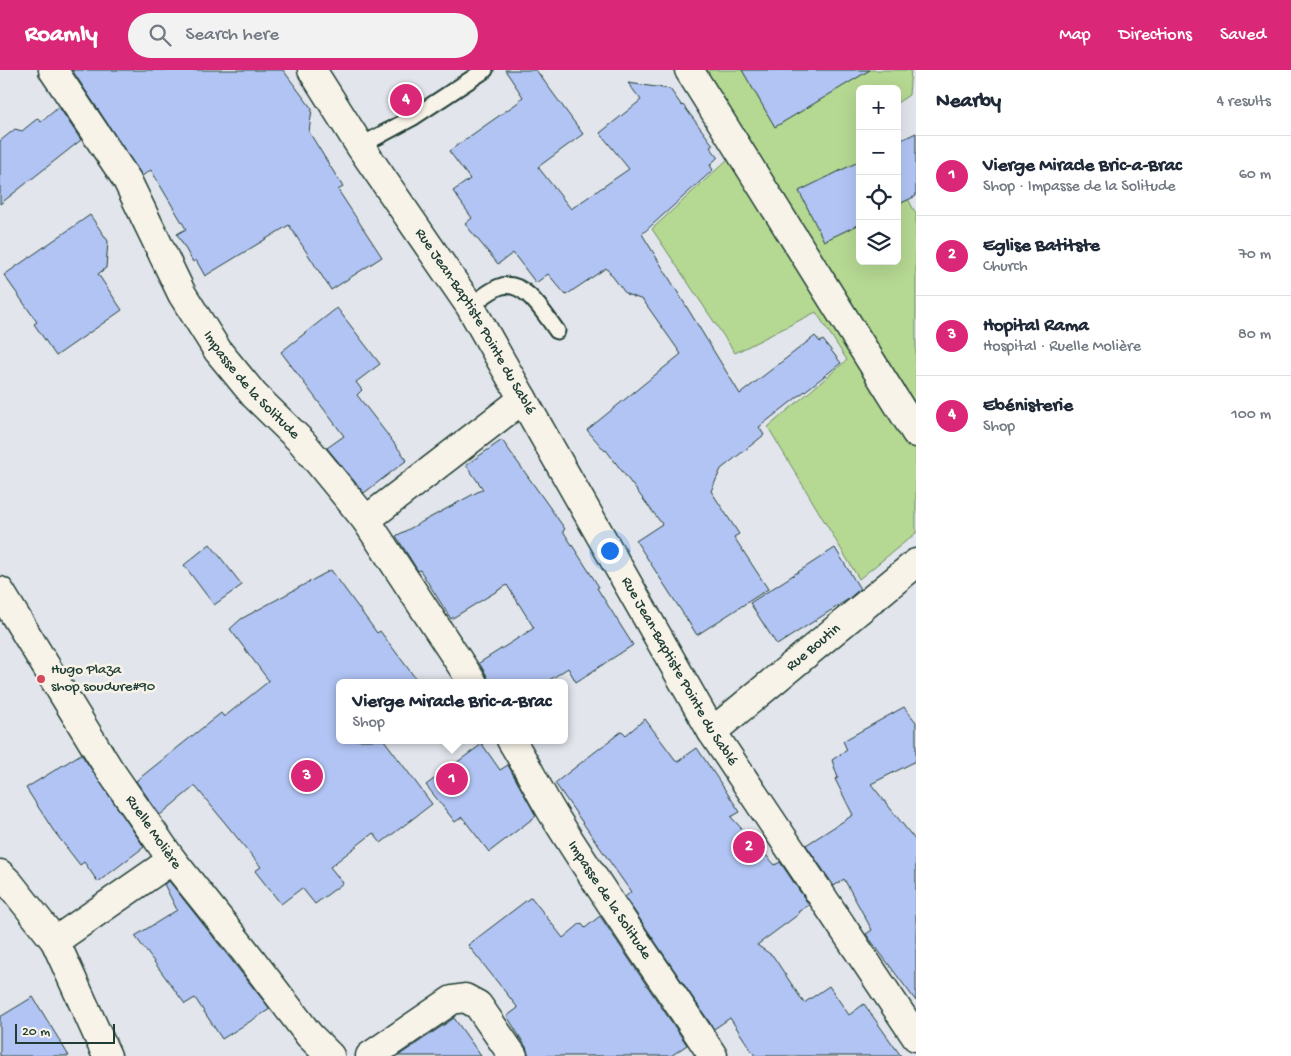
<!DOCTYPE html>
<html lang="en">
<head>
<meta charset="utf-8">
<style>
	:root { --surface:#fff; --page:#f2f2f3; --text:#1f2937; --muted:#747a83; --line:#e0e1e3; --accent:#db2777 }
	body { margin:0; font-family:"Gochi Hand",sans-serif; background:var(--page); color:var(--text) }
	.controls { position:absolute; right:15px; top:15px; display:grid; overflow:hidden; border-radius:8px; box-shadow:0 5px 20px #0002 }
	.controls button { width:45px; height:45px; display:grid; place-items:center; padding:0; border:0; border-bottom:1px solid var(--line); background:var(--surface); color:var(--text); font:25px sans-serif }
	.scale { position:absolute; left:15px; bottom:12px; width:100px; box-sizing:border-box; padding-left:5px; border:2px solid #1f3d34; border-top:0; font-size:14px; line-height:18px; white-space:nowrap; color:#1f3d34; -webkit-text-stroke:4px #f7f3e8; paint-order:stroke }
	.you { position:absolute; left:609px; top:480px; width:18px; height:18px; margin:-12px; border:4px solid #fff; border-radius:50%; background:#1a73e8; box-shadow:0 0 0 8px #1a73e833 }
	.badge { display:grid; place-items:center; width:32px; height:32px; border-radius:50%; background:var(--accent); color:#fff; font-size:16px; font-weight:700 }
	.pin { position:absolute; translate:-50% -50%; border:2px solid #fff; box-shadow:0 1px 5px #0006 }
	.popup { position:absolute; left:336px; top:609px; width:232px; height:65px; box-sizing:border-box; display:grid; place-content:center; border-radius:8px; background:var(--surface); filter:drop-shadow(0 1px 4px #0005); font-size:16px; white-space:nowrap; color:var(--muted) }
	.popup b { font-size:19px; color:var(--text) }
	.popup::after { content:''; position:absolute; left:50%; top:100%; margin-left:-10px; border:10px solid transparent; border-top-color:var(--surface) }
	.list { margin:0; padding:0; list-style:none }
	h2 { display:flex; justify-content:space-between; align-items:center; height:65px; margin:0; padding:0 20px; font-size:21px }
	h2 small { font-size:16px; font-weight:400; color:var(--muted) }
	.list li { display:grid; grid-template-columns:32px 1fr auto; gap:15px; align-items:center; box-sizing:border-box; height:80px; padding:0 20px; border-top:1px solid var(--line) }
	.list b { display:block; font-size:19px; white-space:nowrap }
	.list p { margin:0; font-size:16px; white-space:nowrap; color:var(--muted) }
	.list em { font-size:16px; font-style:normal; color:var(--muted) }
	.icon { flex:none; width:28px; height:28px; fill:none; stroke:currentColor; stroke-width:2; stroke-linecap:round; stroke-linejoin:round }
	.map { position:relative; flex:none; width:916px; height:986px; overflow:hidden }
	header { display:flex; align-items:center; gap:30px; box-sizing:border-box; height:70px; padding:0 25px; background:var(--accent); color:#fff }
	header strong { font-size:24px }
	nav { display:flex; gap:28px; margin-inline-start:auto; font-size:18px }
	.search { width:350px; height:45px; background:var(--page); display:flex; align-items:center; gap:12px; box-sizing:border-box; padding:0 18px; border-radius:28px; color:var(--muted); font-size:19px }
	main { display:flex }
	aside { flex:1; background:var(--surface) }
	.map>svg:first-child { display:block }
	.green { fill:#b5d892; stroke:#6a8a63 }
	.building { fill:#b1c4f4; stroke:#1f3d34 }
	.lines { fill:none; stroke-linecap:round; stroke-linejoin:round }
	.service-casing { stroke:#1f3d34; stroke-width:19 }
	.minor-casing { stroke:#1f3d34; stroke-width:31 }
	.service { stroke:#f7f3e8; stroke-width:15 }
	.minor { stroke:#f7f3e8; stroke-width:28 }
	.poi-dot { fill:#d1495b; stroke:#f7f3e8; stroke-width:2 }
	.labels { text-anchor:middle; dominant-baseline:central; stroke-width:5; stroke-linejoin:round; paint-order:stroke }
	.street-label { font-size:15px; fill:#1f3d34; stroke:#f7f3e8 }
	.poi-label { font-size:15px; fill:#1f3d34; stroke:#f7f3e8; text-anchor:start }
</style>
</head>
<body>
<header>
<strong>Roamly</strong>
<div class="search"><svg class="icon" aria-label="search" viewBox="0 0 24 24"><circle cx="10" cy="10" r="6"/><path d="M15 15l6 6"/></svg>Search here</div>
<nav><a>Map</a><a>Directions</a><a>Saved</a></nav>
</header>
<main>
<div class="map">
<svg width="916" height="986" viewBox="0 0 916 986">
	<rect width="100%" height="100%" fill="#e2e5ec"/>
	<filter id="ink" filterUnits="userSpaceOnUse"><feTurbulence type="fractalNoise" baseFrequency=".02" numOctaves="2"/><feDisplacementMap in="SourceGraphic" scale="10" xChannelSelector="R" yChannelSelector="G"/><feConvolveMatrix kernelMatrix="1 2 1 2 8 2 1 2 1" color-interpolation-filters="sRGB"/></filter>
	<g filter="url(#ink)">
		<path class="green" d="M698,0H911L909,25L897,33V19H860V191H897V108L916,144V463L859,509L768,357L847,290L816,242L735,283L652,159L728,89Z"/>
		<path class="building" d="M72,0H283L312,39L309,62L343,117L338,120L382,187L331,220L289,155L205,206L196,190L193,192L177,164L186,159L151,100L142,106Z
			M505,0H536L583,64L538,97L571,139L629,99L600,63L641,30L628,13L670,19L682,36L683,35L713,75L710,77L718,87L710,95L713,100L642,164L740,324L815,266L820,272L823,270L841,293L759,357L764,365L721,399L711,421L739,464L734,467L768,519L697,565L636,471L662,454L606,380L605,381L587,360L681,284L643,230L626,224L606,198L566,225L548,204L536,213L513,183L498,194L465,154L472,148L453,121L470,109L449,81L520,31L519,30L523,27Z
			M742,0H870L775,57Z
			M59,37L81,70L0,134V71L15,59L22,61L38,48L41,52Z
			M916,63V126L897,135V72Z
			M860,91V154L824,171L799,121Z
			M90,145L108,171L106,198L98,204L122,240L56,286L34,254L37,252L4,205Z
			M337,238L380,294L356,312L362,320L357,325L407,390L364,423L327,378L344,366L281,282Z
			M502,370L565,459L563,461L599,517L597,518L633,575L576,612L568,598L545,613H489L486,604L479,593L534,558L507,515L451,549L420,500L418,501L396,466L483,419L466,395Z
			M210,474L242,515L214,535L184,495Z
			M835,478L860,519L847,530L777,575L750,533Z
			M331,500L377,563L380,561L419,613H340V670H384L432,734L381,773L373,763L330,797L343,813L315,834L302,818L281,834L255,801L261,797L195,716L160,745L136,711L221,643L224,647L269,611L230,559L241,549Z
			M904,637L916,652V691L871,714L916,771V931L866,864L872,860L844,809L834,816L806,775L853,745L835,709L838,708L832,690L847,680L843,671Z
			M645,649L677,692L697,678L740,742L731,747L775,795L780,792L809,835L798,842L799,844L757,875L773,886L804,933L829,916L849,945L864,934L901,986H755L730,948L714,959L625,827L631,822L555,713L622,661L626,665Z
			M482,674L500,700L508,695L536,746L489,782L462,747L455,752L426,715Z
			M81,684L144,777L98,812L84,792L80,795L53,760L26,718Z
			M169,811L270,939L222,969L195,928L185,934L135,866L177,840L164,814Z
			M531,827L563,868L581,853L585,858L600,846L687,975L671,986H529L526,977L507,946L518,938L468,875Z
			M33,927L69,986H0V947Z
			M454,948L481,986H398Z"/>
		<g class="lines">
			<g class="service-casing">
				<path id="service" d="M360,76L412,48L485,0
					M470,236C479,230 489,221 499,217C524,207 545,245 557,261"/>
			</g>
			<g class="minor-casing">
				<g id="minor">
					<path id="s1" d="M53,0L127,110L182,224L218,281L254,325L302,372L366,450L473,613"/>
					<path id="s2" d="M312,0L360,76L470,236L712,662L916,967"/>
					<path d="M689,0L916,363"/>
					<path d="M366,450L523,329"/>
					<path id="s3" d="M0,521L109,699L172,790L244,880L309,965L330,986"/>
					<path id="s4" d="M712,662L916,493"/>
					<path id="s5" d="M511,670C527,695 539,722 555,747C605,828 661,906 713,986"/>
					<path d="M0,804L10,814L55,871"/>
					<path d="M107,986L55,871L172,790"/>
					<path d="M370,986L452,930L465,928L478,935L513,986"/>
				</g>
			</g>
			<use href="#service" class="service"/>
			<use href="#minor" class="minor"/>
		</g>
	</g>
	<circle class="poi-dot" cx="41" cy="609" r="5"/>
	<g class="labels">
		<g class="street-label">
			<text stroke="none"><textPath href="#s2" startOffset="300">Rue Jean-Baptiste Pointe du Sablé</textPath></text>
			<text stroke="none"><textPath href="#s1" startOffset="374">Impasse de la Solitude</textPath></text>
			<text stroke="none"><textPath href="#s4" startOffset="132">Rue Boutin</textPath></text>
			<text stroke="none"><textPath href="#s2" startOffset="705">Rue Jean-Baptiste Pointe du Sablé</textPath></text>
			<text stroke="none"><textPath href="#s3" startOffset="286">Ruelle Molière</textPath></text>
			<text stroke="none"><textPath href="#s5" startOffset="188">Impasse de la Solitude</textPath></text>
		</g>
		<g class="poi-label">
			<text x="51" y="600">Hugo Plaza<tspan x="51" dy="17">shop soudure#90</tspan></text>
		</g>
	</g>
</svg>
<div class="controls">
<button>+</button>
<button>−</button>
<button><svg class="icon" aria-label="locate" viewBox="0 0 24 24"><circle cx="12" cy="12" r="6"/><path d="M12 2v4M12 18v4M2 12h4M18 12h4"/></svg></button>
<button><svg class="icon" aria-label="layers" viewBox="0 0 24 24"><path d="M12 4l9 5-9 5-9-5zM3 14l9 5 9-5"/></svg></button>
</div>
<div class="scale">20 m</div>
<div class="you"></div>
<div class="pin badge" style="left:452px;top:709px">1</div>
<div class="popup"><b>Vierge Miracle Bric-a-Brac</b>Shop</div>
<div class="pin badge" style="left:749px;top:777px">2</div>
<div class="pin badge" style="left:307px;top:706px">3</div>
<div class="pin badge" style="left:406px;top:30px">4</div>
</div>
<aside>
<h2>Nearby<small>4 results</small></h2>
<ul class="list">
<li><span class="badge">1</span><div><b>Vierge Miracle Bric-a-Brac</b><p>Shop · Impasse de la Solitude</p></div><em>60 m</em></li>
<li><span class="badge">2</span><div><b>Eglise Batitste</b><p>Church</p></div><em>70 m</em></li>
<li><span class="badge">3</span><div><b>Hopital Rama</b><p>Hospital · Ruelle Molière</p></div><em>80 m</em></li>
<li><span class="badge">4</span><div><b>Ebénisterie</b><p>Shop</p></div><em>100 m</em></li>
</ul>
</aside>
</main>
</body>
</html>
